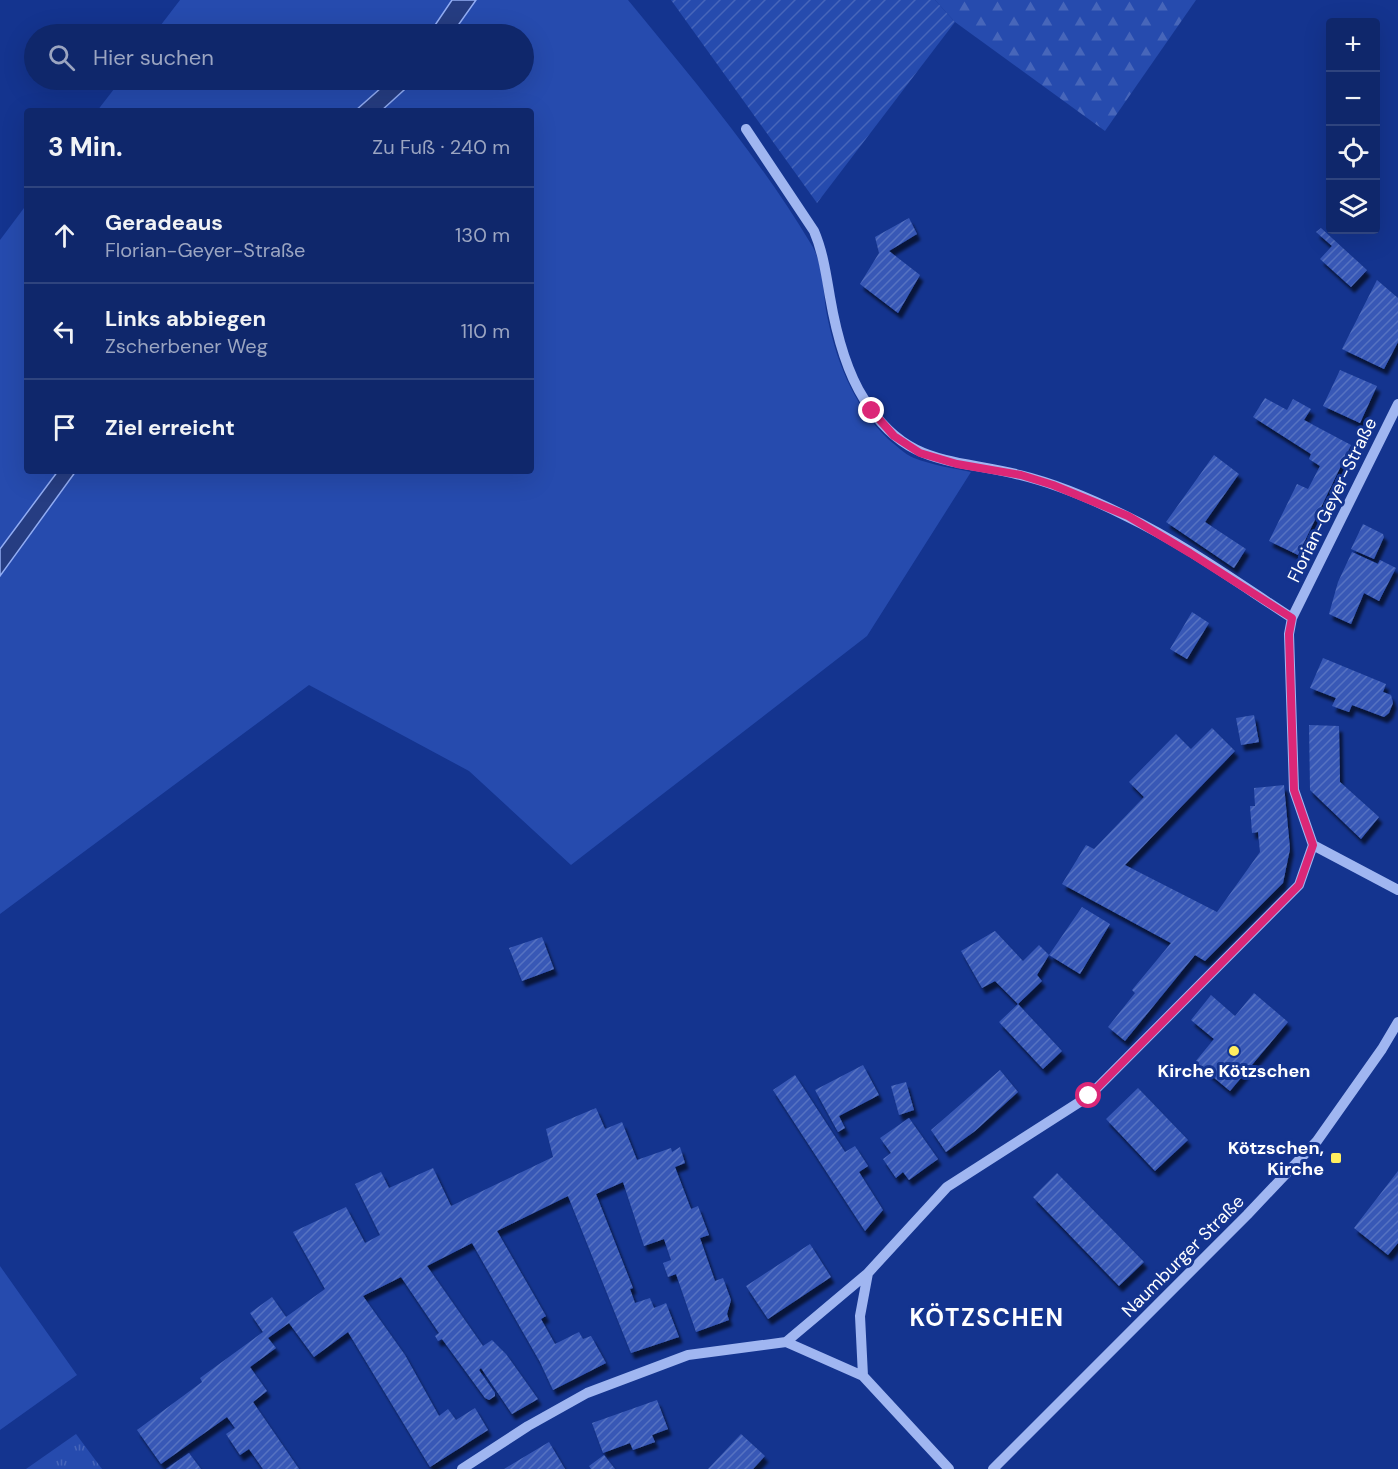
<!DOCTYPE html>
<html lang="de">
<head>
<meta charset="utf-8">
<style>
	:root { --surface:#0f276b; --page:#182f71; --text:#f1f3f6; --muted:#9ba5c1; --line:#2f447e }
	body { margin:0; font-family:"DM Sans",sans-serif; background:var(--page); color:var(--text) }
	.controls { position:absolute; right:18px; top:18px; display:grid; overflow:hidden; border-radius:6px; box-shadow:0 6px 24px #0002 }
	.controls button { width:54px; height:54px; display:grid; place-items:center; padding:0; border:0; border-bottom:2px solid var(--line); background:var(--surface); color:var(--text); font:30px sans-serif }
	.stop { position:absolute; width:18px; height:18px; margin:-14px; border:4px solid #db2777; border-radius:50%; background:#fff }
	.stop.end { background:#db2777; border-color:#fff; box-shadow:0 2px 6px #0008 }
	.list { margin:0; padding:0; list-style:none }
	h2 { display:flex; justify-content:space-between; align-items:center; height:78px; margin:0; padding:0 24px; font-size:26px }
	h2 small { font-size:20px; font-weight:400; color:var(--muted) }
	.list li { display:grid; grid-template-columns:39px 1fr auto; gap:18px; align-items:center; box-sizing:border-box; height:96px; padding:0 24px; border-top:2px solid var(--line) }
	.list b { display:block; font-size:22px; white-space:nowrap }
	.list p { margin:0; font-size:20px; white-space:nowrap; color:var(--muted) }
	.list em { font-size:20px; font-style:normal; color:var(--muted) }
	.icon { flex:none; width:33px; height:33px; fill:none; stroke:currentColor; stroke-width:2; stroke-linecap:round; stroke-linejoin:round }
	.map { position:relative; flex:none; width:1398px; height:1469px; overflow:hidden }
	.search { position:absolute; background:var(--surface); box-shadow:0 6px 24px #0002; left:24px; top:24px; width:510px; height:66px; display:flex; align-items:center; gap:15px; box-sizing:border-box; padding:0 21px; border-radius:33px; color:var(--muted); font-size:22px }
	.panel { position:absolute; background:var(--surface); box-shadow:0 6px 24px #0002; left:24px; top:108px; width:510px; height:366px; border-radius:6px }
	.map>svg:first-child { display:block }
	.grass { fill:#264bae }
	.forest { fill:url(#forest-firs) }
	.park { fill:url(#park-tufts) }
	.garden { fill:url(#garden-furrows) }
	.water { fill:#263d82; stroke:#92adf4; stroke-width:1.5 }
	.building { fill:url(#building-hatch); filter:url(#shadow) }
	.lines { fill:none; stroke-linecap:round; stroke-linejoin:round }
	.minor { stroke:#a0b6f1; stroke-width:10 }
	.route { stroke:#db2777; stroke-width:8 }
	.poi-dot { fill:#ffee5f; stroke:#14348f; stroke-width:2 }
	.labels { text-anchor:middle; dominant-baseline:central; stroke-width:6; stroke-linejoin:round; paint-order:stroke }
	.street-label { font-size:18px; fill:#fff; stroke:#14348f }
	.poi-label { font-size:18px; font-weight:bold; fill:#fff; stroke:#14348f }
	.district-label { font-size:24px; font-weight:bold; letter-spacing:1.5px; fill:#fff; stroke:#14348f }
</style>
</head>
<body>
<div class="map">
<svg width="1398" height="1469" viewBox="0 0 1398 1469">
	<defs>
		<pattern id="forest-firs" width="22" height="20" patternUnits="userSpaceOnUse" patternTransform="scale(1.5)"><rect width="22" height="20" fill="#264bae"/><path d="M5 1l3.5 6h-7zM16 11l3.5 6h-7z" fill="#4766ba"/></pattern>
		<pattern id="park-tufts" width="24" height="20" patternUnits="userSpaceOnUse" patternTransform="scale(1.5)"><rect width="24" height="20" fill="#264bae"/><path d="M3 7l-1-3M5 7V3M7 7l1-3M15 17l-1-3M17 17v-4M19 17l1-3" fill="none" stroke="#4766ba"/></pattern>
		<pattern id="garden-furrows" width="10" height="10" patternUnits="userSpaceOnUse" patternTransform="scale(1.5)"><rect width="10" height="10" fill="#264bae"/><path d="M-1 1l2-2M0 10L10 0M9 11l2-2" fill="none" stroke="#4766ba"/></pattern>
		<pattern id="building-hatch" width="6" height="6" patternUnits="userSpaceOnUse" patternTransform="scale(1.5)"><rect width="6" height="6" fill="#3859b6"/><path d="M-1 1l2-2M0 6l6-6M5 7l2-2" fill="none" stroke="#5672c1"/></pattern>
		<filter id="shadow"><feDropShadow dx="3.5" dy="6" stdDeviation="1.5" flood-color="#0009"/></filter>
	</defs>
	<rect width="100%" height="100%" fill="#14348f"/>
	<path class="grass" d="M180,0H452L429,34H154Z
		M476,0H628C692,78 759,157 811,244C823,263 823,289 826,310C835,358 852,404 888,439C896,445 904,454 914,458C932,465 952,468 971,472L867,636L571,865L469,771L309,685L0,914V576L76,471H531V111H381L415,80H524V34H452Z
		M121,80H390L355,111H97Z
		M27,204V471H58L0,549V240Z
		M0,1266L77,1375L0,1430Z"/>
	<path class="forest" d="M935,0H1196L1105,131L955,22Z"/>
	<path class="park" d="M76,1434L102,1469H26Z"/>
	<path class="garden" d="M671,0H935L955,22L817,203Z"/>
	<path class="water" d="M452,0H476L452,34H429Z
		M390,80H415L381,111H355Z
		M58,471H76L0,576V549Z"/>
	<path class="building" d="M909,218L917,234L889,251L920,275L898,313L860,284L879,253L875,237Z
		M1321,228L1367,270L1351,287L1320,259L1332,246L1316,232Z
		M1377,280L1398,298V342L1384,369L1342,349Z
		M1340,370L1377,386L1360,423L1323,406Z
		M1265,398L1287,410L1293,399L1311,409L1304,420L1351,445L1298,555L1269,541L1297,484L1308,489L1320,466L1309,459L1311,454L1253,417Z
		M1214,455L1239,474L1205,522L1246,549L1234,568L1166,522Z
		M1363,524L1383,534L1384,537L1374,559L1351,549Z
		M1352,552L1378,564L1380,560L1396,568L1379,601L1364,593L1351,624L1329,614L1338,582Z
		M1192,612L1209,623L1187,659L1170,649Z
		M1323,658L1386,684L1383,692L1391,695L1393,703L1389,713L1384,717L1352,705L1349,712L1332,706L1336,698L1310,688Z
		M1254,715L1259,742L1241,745L1236,718Z
		M1309,725L1339,726L1340,782L1379,817L1361,839L1310,790Z
		M1212,728L1235,751L1125,865L1217,912L1260,852L1258,832L1252,833L1250,806H1255L1254,788L1284,785L1290,849L1283,883L1205,961L1195,955L1125,1041L1108,1027L1135,993L1132,990L1171,943L1062,884L1086,845L1094,849L1144,797L1129,782L1176,734L1191,749Z
		M1082,907L1110,924L1080,974L1049,955Z
		M995,931L1023,961L1039,945L1049,955L1037,975L1042,981L1018,1004L995,981L982,988L961,951Z
		M542,937L554,969L522,981L509,948Z
		M1254,993L1288,1022L1230,1091L1195,1062L1214,1039L1191,1020L1211,995L1235,1016Z
		M1018,1004L1062,1051L1043,1069L999,1022Z
		M863,1065L879,1095L839,1116L845,1128L838,1132L815,1090Z
		M1000,1070L1018,1092L975,1131L946,1152L931,1130Z
		M795,1075L845,1152L855,1146L868,1166L859,1172L883,1210L865,1231L773,1090Z
		M906,1082L914,1110L899,1115L891,1086Z
		M1138,1088L1188,1140L1155,1171L1106,1119Z
		M596,1108L605,1129L622,1122L637,1160L671,1148L672,1152L680,1147L685,1163L675,1167L691,1209L698,1206L709,1235L700,1238L715,1281L723,1278L731,1300L727,1314L729,1320L696,1332L676,1274L668,1277L663,1263L671,1260L664,1239L644,1246L623,1182L596,1194L633,1288L630,1289L635,1303L650,1298L654,1308L666,1303L679,1337L631,1353L568,1196L497,1231L546,1316L541,1319L555,1344L579,1332L583,1339L591,1336L606,1363L553,1390L540,1362L472,1243L427,1266L483,1346L492,1340L506,1354L538,1399L512,1414L481,1368L479,1370L495,1393V1396L489,1400L485,1398L442,1339L438,1341L435,1336L439,1333L401,1277L363,1296L405,1355L439,1416L448,1409L456,1420L475,1408L488,1430L430,1467L348,1332L314,1357L289,1323L268,1338L276,1348L250,1367L267,1391L253,1402L299,1469H263L249,1449L240,1455L226,1434L235,1428L227,1417L161,1464L137,1430L202,1382L200,1378L263,1332L250,1313L272,1297L286,1317L325,1289L293,1232L346,1207L365,1243L380,1235L355,1184L381,1172L389,1188L433,1168L451,1206L553,1157L546,1129Z
		M909,1118L938,1159L909,1180L903,1172L896,1178L883,1159L891,1153L880,1138Z
		M1398,1171V1243L1388,1255L1354,1228Z
		M1057,1173L1144,1262L1119,1286L1033,1197Z
		M810,1244L831,1277L768,1319L746,1286Z
		M657,1400L668,1429L652,1435L655,1442L633,1450L630,1443L603,1453L592,1423Z
		M741,1434L765,1456L753,1469H708Z
		M549,1442L565,1469H504Z
		M189,1453L201,1469H166Z
		M604,1455L615,1469H591L589,1466Z"/>
	<g class="lines">
		<path class="minor" d="M746,129L814,231C823,252 826,274 830,297C836,332 845,369 864,399C906,467 952,458 1020,475C1057,484 1092,499 1126,516C1184,544 1238,583 1292,618
			M1313,845L1398,890
			M786,1342L863,1376
			M462,1469L528,1426L587,1393L688,1355L786,1342L868,1273
			M949,1469L863,1376L860,1316L868,1273L947,1187L1089,1096L1299,885L1313,845L1294,790L1289,634L1292,618L1398,404
			M993,1469L1247,1215L1317,1141L1382,1049L1398,1022"/>
	</g>
	<g class="lines">
		<path class="route" d="M872,411L894,436L920,453L957,464L1021,475L1053,485L1128,516L1190,553L1292,618L1289,634L1294,790L1313,845L1299,885L1089,1096"/>
	</g>
	<g class="poi-dot">
		<circle cx="1234" cy="1051" r="6"/>
		<rect x="1330" y="1152" width="12" height="12" rx="3"/>
	</g>
	<g class="labels">
		<g class="street-label">
			<text transform="translate(1332 500) rotate(-64)">Florian-Geyer-Straße</text>
			<text transform="translate(1183 1256) rotate(-45)">Naumburger Straße</text>
		</g>
		<g class="poi-label">
			<text x="1234" y="1071">Kirche Kötzschen</text>
			<text x="1324" y="1148" text-anchor="end">Kötzschen,<tspan x="1324" dy="21">Kirche</tspan></text>
		</g>
		<g class="district-label">
			<text x="987" y="1317">KÖTZSCHEN</text>
		</g>
	</g>
</svg>
<div class="controls">
<button>+</button>
<button>−</button>
<button><svg class="icon" aria-label="locate" viewBox="0 0 24 24"><circle cx="12" cy="12" r="6"/><path d="M12 2v4M12 18v4M2 12h4M18 12h4"/></svg></button>
<button><svg class="icon" aria-label="layers" viewBox="0 0 24 24"><path d="M12 4l9 5-9 5-9-5zM3 14l9 5 9-5"/></svg></button>
</div>
<div class="stop" style="left:1089px;top:1096px"></div>
<div class="stop end" style="left:872px;top:411px"></div>
<div class="search"><svg class="icon" aria-label="search" viewBox="0 0 24 24"><circle cx="10" cy="10" r="6"/><path d="M15 15l6 6"/></svg>Hier suchen</div>
<section class="panel">
<h2>3 Min.<small>Zu Fuß · 240 m</small></h2>
<ul class="list">
<li><svg class="icon" aria-label="ahead" viewBox="0 0 24 24"><path d="M12 20V5M6 11l6-6 6 6"/></svg><div><b>Geradeaus</b><p>Florian-Geyer-Straße</p></div><em>130 m</em></li>
<li><svg class="icon" aria-label="left" viewBox="0 0 24 24"><path d="M17 20v-9H6M10 6l-5 5 5 5"/></svg><div><b>Links abbiegen</b><p>Zscherbener Weg</p></div><em>110 m</em></li>
<li><svg class="icon" aria-label="arrive" viewBox="0 0 24 24"><path d="M6 21V4h12l-3 4 3 4H6"/></svg><div><b>Ziel erreicht</b></div></li>
</ul>
</section>
</div>
</body>
</html>
